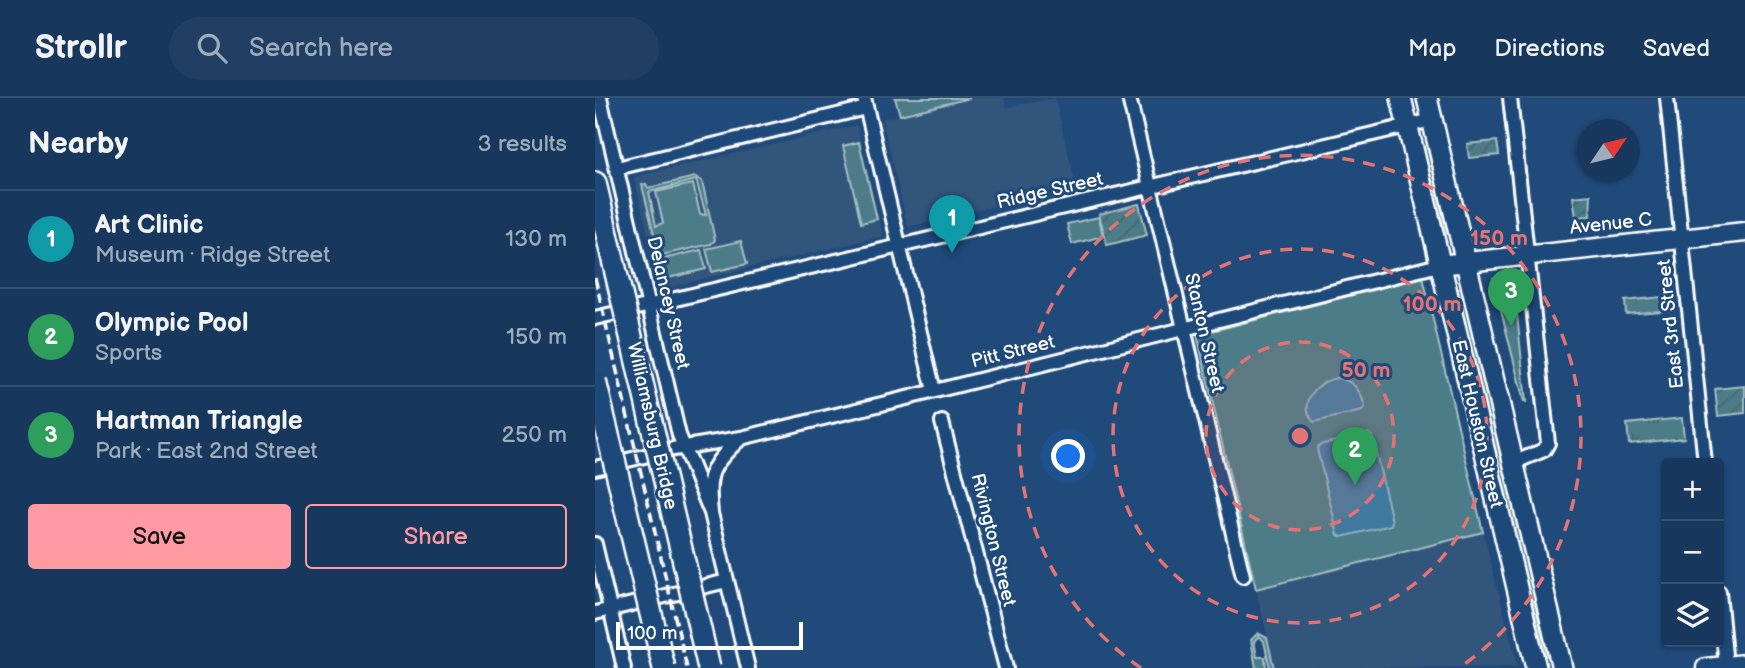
<!DOCTYPE html>
<html lang="en">
<head>
<meta charset="utf-8">
<style>
	:root { --surface:#17385c; --page:#203f62; --text:#f1f3f6; --muted:#9eacbb; --line:#365272; --accent:#ff9aa2 }
	body { margin:0; font-family:"Balsamiq Sans",sans-serif; background:var(--page); color:var(--text) }
	.controls { position:absolute; right:21px; bottom:21px; display:grid; overflow:hidden; border-radius:7px; box-shadow:0 2px 5px #0004 }
	.controls button { width:63px; height:63px; display:grid; place-items:center; padding:0; border:0; border-bottom:2px solid var(--line); background:var(--surface); color:var(--text); font:35px sans-serif }
	.compass { position:absolute; left:982px; top:21px; width:63px; height:63px; border-radius:50%; background:var(--surface); box-shadow:0 2px 5px #0004; rotate:55deg }
	.scale { position:absolute; left:21px; bottom:18px; width:187px; box-sizing:border-box; padding-left:7px; border:4px solid #fff; border-top:0; font-size:19px; line-height:24px; white-space:nowrap; color:#fff; -webkit-text-stroke:5px #1f4a7a; paint-order:stroke }
	.you { position:absolute; left:474px; top:359px; width:24px; height:24px; margin:-18px; border:5px solid #fff; border-radius:50%; background:#1a73e8; box-shadow:0 0 0 10px #1a73e833 }
	.badge { display:grid; place-items:center; width:46px; height:46px; border-radius:50%; background:var(--accent); color:#fff; font-size:23px; font-weight:700 }
	.pin { position:absolute; translate:-50% -58px; filter:drop-shadow(0 2px 4px #0008) }
	.pin::after { content:''; position:absolute; top:37px; width:24px; height:21px; background:inherit; clip-path:polygon(0 0,100% 0,50% 100%) }
	.list { margin:0; padding:0; list-style:none }
	h2 { display:flex; justify-content:space-between; align-items:center; height:91px; margin:0; padding:0 28px; font-size:30px }
	h2 small { font-size:23px; font-weight:400; color:var(--muted) }
	.list li { display:grid; grid-template-columns:46px 1fr auto; gap:21px; align-items:center; box-sizing:border-box; height:98px; padding:0 28px; border-top:2px solid var(--line) }
	.list b { display:block; font-size:26px; white-space:nowrap }
	.list p { margin:0; font-size:23px; white-space:nowrap; color:var(--muted) }
	.list em { font-size:23px; font-style:normal; color:var(--muted) }
	.actions { display:flex; gap:14px; padding:21px 28px }
	.actions a { flex:1; padding:16px 0; border:2px solid var(--accent); border-radius:7px; text-align:center; font-size:24px; color:var(--accent) }
	.actions .main { background:var(--accent); color:#111 }
	.icon { flex:none; width:38px; height:38px; fill:none; stroke:currentColor; stroke-width:2; stroke-linecap:round; stroke-linejoin:round }
	.map { position:relative; flex:none; width:1150px; height:570px; overflow:hidden }
	header { display:flex; align-items:center; gap:42px; box-sizing:border-box; height:98px; padding:0 35px; background:var(--surface); border-bottom:2px solid var(--line) }
	header strong { font-size:33px }
	nav { display:flex; gap:38px; margin-inline-start:auto; font-size:24px }
	.search { width:490px; height:63px; background:var(--page); display:flex; align-items:center; gap:18px; box-sizing:border-box; padding:0 24px; border-radius:38px; color:var(--muted); font-size:26px }
	main { display:flex }
	aside { flex:1; background:var(--surface) }
	.map>svg:first-child { display:block }
	.built { fill:#33547c }
	.grass { fill:url(#grass-tufts); stroke:#a6bec3; stroke-width:2 }
	.park { fill:#4c7c87; stroke:#a6bec3; stroke-width:2; fill-rule:evenodd }
	.garden { fill:url(#garden-furrows); stroke:#a6bec3; stroke-width:2 }
	.water { fill:#42799f; stroke:#8eafc5; stroke-width:2 }
	.lines { fill:none; stroke-linecap:round; stroke-linejoin:round }
	.street-casing { stroke:#fff; stroke-width:18 }
	.secondary-casing { stroke:#fff; stroke-width:23 }
	.primary-casing { stroke:#fff; stroke-width:24 }
	.highway-casing { stroke:#fff; stroke-width:26 }
	.street { stroke:#1f4a7a; stroke-width:12 }
	.secondary { stroke:#1f4a7a; stroke-width:18 }
	.primary { stroke:#1f4a7a; stroke-width:19 }
	.highway { stroke:#1f4a7a; stroke-width:21 }
	.rail { stroke:#fff; stroke-width:3.5; stroke-dasharray:10 5; stroke-linecap:butt }
	.highway-bridge-casing { stroke:#fff; stroke-width:26; stroke-linecap:butt }
	.highway-bridge { stroke:#1f4a7a; stroke-width:21 }
	.ring { fill:none; stroke:#e47373; stroke-width:3.5; stroke-dasharray:12 9 }
	.labels { text-anchor:middle; dominant-baseline:central; stroke-width:6; stroke-linejoin:round; paint-order:stroke }
	.street-label { font-size:19px; fill:#fff; stroke:#1f4a7a }
	.centre { fill:#e47373; stroke:#1f4a7a; stroke-width:3.5 }
	.ring-label { font-size:21px; text-anchor:middle; font-weight:bold; fill:#e47373; stroke:#1f4a7a; stroke-width:6; stroke-linejoin:round; paint-order:stroke }
</style>
</head>
<body>
<header>
<strong>Strollr</strong>
<div class="search"><svg class="icon" aria-label="search" viewBox="0 0 24 24"><circle cx="10" cy="10" r="6"/><path d="M15 15l6 6"/></svg>Search here</div>
<nav><a>Map</a><a>Directions</a><a>Saved</a></nav>
</header>
<main>
<aside>
<h2>Nearby<small>3 results</small></h2>
<ul class="list">
<li><span class="badge" style="background:#0f9aa8">1</span><div><b>Art Clinic</b><p>Museum · Ridge Street</p></div><em>130 m</em></li>
<li><span class="badge" style="background:#2e9e5b">2</span><div><b>Olympic Pool</b><p>Sports</p></div><em>150 m</em></li>
<li><span class="badge" style="background:#2e9e5b">3</span><div><b>Hartman Triangle</b><p>Park · East 2nd Street</p></div><em>250 m</em></li>
</ul>
<div class="actions"><a class="main">Save</a><a>Share</a></div>
</aside>
<div class="map">
<svg width="1150" height="570" viewBox="0 0 1150 570">
	<defs>
		<pattern id="grass-tufts" width="24" height="20" patternUnits="userSpaceOnUse" patternTransform="scale(1.75)"><rect width="24" height="20" fill="#4c7c87"/><path d="M3 7l-1-3M5 7V3M7 7l1-3M15 17l-1-3M17 17v-4M19 17l1-3" fill="none" stroke="#4c646a"/></pattern>
		<pattern id="garden-furrows" width="10" height="10" patternUnits="userSpaceOnUse" patternTransform="scale(1.75)"><rect width="10" height="10" fill="#4c7c87"/><path d="M-1 1l2-2M0 10L10 0M9 11l2-2" fill="none" stroke="#4c646a"/></pattern>
	</defs>
	<rect width="100%" height="100%" fill="#1f4a7a"/>
	<filter id="ink" filterUnits="userSpaceOnUse"><feTurbulence type="fractalNoise" baseFrequency=".0143" numOctaves="2"/><feDisplacementMap in="SourceGraphic" scale="14" xChannelSelector="R" yChannelSelector="G"/><feConvolveMatrix kernelMatrix="1 2 1 2 8 2 1 2 1" color-interpolation-filters="sRGB"/></filter>
	<g filter="url(#ink)">
		<path class="built" d="M300,0H409L412,9L460,0L481,88L313,129L287,21L304,17Z
			M262,27L288,138L66,191L39,79Z
			M888,434L923,569L680,570L661,491Z"/>
		<path class="grass" d="M834,50L860,137L851,136L842,96L826,52Z
			M872,189L959,556L951,558L940,508L928,487L859,192Z
			M1076,198L1078,212L1031,216L1030,203Z
			M1087,320L1089,340L1034,346L1032,326Z"/>
		<path class="park" d="M300,0H375L305,17Z
			M264,44L282,121L266,125L248,48Z
			M100,79L107,83L120,142L116,146L67,157L63,152L47,87L51,86L53,90ZM101,82L111,117L105,116L98,86L61,94L68,125L61,128L54,94Z
			M504,119L508,138L477,146L472,126Z
			M146,143L152,166L117,174L111,151Z
			M106,152L111,171L65,182L60,163Z
			M918,177L931,304H929L898,180Z
			M828,179L888,434L661,491L602,237Z
			M663,535L672,540L679,570H675L669,543L664,538L659,543L662,559H670L671,570H661L656,542Z"/>
		<path class="garden" d="M902,43L904,57L874,60L872,46Z
			M996,97L995,118L981,119L978,99Z
			M544,106L552,137L512,147L504,116Z
			M1150,288V315L1123,318L1120,291Z"/>
		<path class="water" d="M743,280C759,283 766,293 770,309L767,313L719,324C702,306 722,282 743,280Z
			M773,335L777,338L797,423L796,427L747,439L743,437L722,351L724,347Z"/>
		<g class="lines">
			<g class="street-casing">
				<path id="street" d="M5,0L84,337L116,415
					M269,0L339,293
					M534,0L648,478
					M915,0L953,345L949,352L918,365
					M1072,0L1110,365
					M22,70L271,10
					M0,220L837,22
					M347,324L411,570
					M145,341C115,368 112,376 116,415L153,570
					M0,370L78,351L146,340L328,296L844,167
					M0,446L29,570
					M1124,494L1131,568
					M0,515L132,483"/>
			</g>
			<g class="secondary-casing">
				<path id="secondary" d="M844,167L1150,134
					M1111,570L1150,566"/>
			</g>
			<g class="primary-casing">
				<path id="primary" d="M806,0L941,570
					M832,0L967,570"/>
			</g>
			<g class="highway-casing">
				<path id="highway" d="M0,85L26,196"/>
			</g>
			<use href="#street" class="street"/>
			<use href="#secondary" class="secondary"/>
			<use href="#primary" class="primary"/>
			<use href="#highway" class="highway"/>
			<path class="rail" d="M0,180L92,570"/>
			<g class="highway-bridge-casing">
				<path id="highway-bridge" d="M26,196L114,570
					M0,283L69,570"/>
			</g>
			<use href="#highway-bridge" class="highway-bridge"/>
		</g>
	</g>
	<circle cx="705" cy="338" r="94" fill="#e47373" fill-opacity=".12"/>
	<g class="ring">
		<circle cx="705" cy="338" r="94"/>
		<circle cx="705" cy="338" r="187"/>
		<path d="M546 570A281 281 0 1 1 864 570"/>
	</g>
	<g class="labels">
		<g class="street-label">
			<text transform="translate(455 93) rotate(-13)">Ridge Street</text>
			<text transform="translate(1016 126) rotate(-6)">Avenue C</text>
			<text transform="translate(73 205) rotate(77)">Delancey Street</text>
			<text transform="translate(1076 226) rotate(-96)">East 3rd Street</text>
			<text transform="translate(609 235) rotate(77)">Stanton Street</text>
			<text transform="translate(418 254) rotate(-14)">Pitt Street</text>
			<text transform="translate(882 326) rotate(77)">East Houston Street</text>
			<text transform="translate(57 328) rotate(77)">Williamsburg Bridge</text>
			<text transform="translate(398 442) rotate(76)">Rivington Street</text>
		</g>
	</g>
	<circle cx="705" cy="338" r="10" class="centre"/>
	<g class="ring-label">
		<text x="904" y="147">150 m</text>
		<text x="837" y="213">100 m</text>
		<text x="771" y="279">50 m</text>
	</g>
</svg>
<div class="controls">
<button>+</button>
<button>−</button>
<button><svg class="icon" aria-label="layers" viewBox="0 0 24 24"><path d="M12 4l9 5-9 5-9-5zM3 14l9 5 9-5"/></svg></button>
</div>
<svg class="compass" viewBox="-18 -18 36 36"><path d="M0-13l5 13h-10z" fill="#e53935"/><path d="M0 13l5-13h-10z" fill="#9eacbb"/></svg>
<div class="scale">100 m</div>
<div class="you"></div>
<div class="pin badge" style="left:357px;top:155px;background:#0f9aa8">1</div>
<div class="pin badge" style="left:760px;top:387px;background:#2e9e5b">2</div>
<div class="pin badge" style="left:916px;top:228px;background:#2e9e5b">3</div>
</div>
</main>
</body>
</html>
